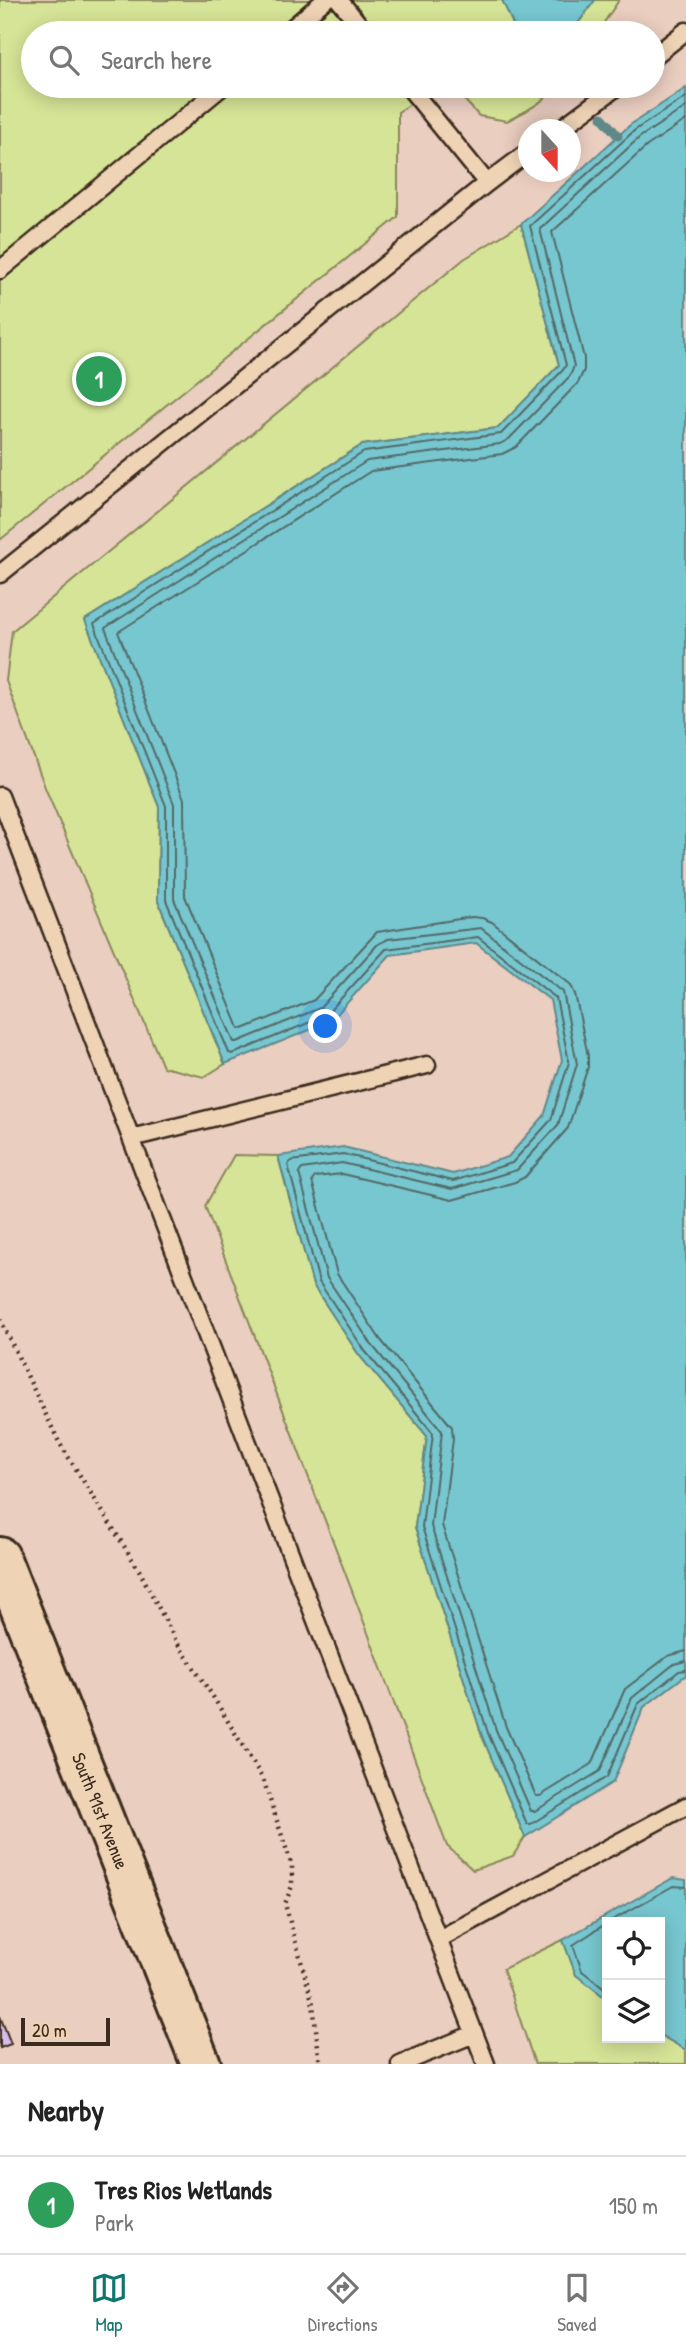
<!DOCTYPE html>
<html lang="en">
<head>
<meta charset="utf-8">
<style>
	:root { --surface:#fff; --page:#f6f6f6; --text:#222; --muted:#767676; --line:#e0e0e0; --accent:#0f766e }
	body { margin:0; font-family:"Patrick Hand",sans-serif; background:var(--page); color:var(--text) }
	.controls { position:absolute; right:21px; bottom:21px; display:grid; overflow:hidden; border-radius:0px; box-shadow:0 4px 18px #0003 }
	.controls button { width:63px; height:63px; display:grid; place-items:center; padding:0; border:0; border-bottom:2px solid var(--line); background:var(--surface); color:var(--text); font:35px sans-serif }
	.compass { position:absolute; left:518px; top:119px; width:63px; height:63px; border-radius:50%; background:var(--surface); box-shadow:0 4px 18px #0003; rotate:159deg }
	.scale { position:absolute; left:21px; bottom:18px; width:89px; box-sizing:border-box; padding-left:7px; border:4px solid #3b2a1e; border-top:0; font-size:19px; line-height:24px; white-space:nowrap; color:#3b2a1e; -webkit-text-stroke:5px #efd3b5; paint-order:stroke }
	.you { position:absolute; left:326px; top:1027px; width:24px; height:24px; margin:-18px; border:5px solid #fff; border-radius:50%; background:#1a73e8; box-shadow:0 0 0 10px #1a73e833 }
	.badge { display:grid; place-items:center; width:46px; height:46px; border-radius:50%; background:var(--accent); color:#fff; font-size:23px; font-weight:700 }
	.pin { position:absolute; translate:-50% -50%; border:4px solid #fff; box-shadow:0 2px 7px #0006 }
	.list { margin:0; padding:0; list-style:none }
	h2 { display:flex; justify-content:space-between; align-items:center; height:91px; margin:0; padding:0 28px; font-size:30px }
	h2 small { font-size:23px; font-weight:400; color:var(--muted) }
	.list li { display:grid; grid-template-columns:46px 1fr auto; gap:21px; align-items:center; box-sizing:border-box; height:98px; padding:0 28px; border-top:2px solid var(--line) }
	.list b { display:block; font-size:26px; white-space:nowrap }
	.list p { margin:0; font-size:23px; white-space:nowrap; color:var(--muted) }
	.list em { font-size:23px; font-style:normal; color:var(--muted) }
	.icon { flex:none; width:38px; height:38px; fill:none; stroke:currentColor; stroke-width:2; stroke-linecap:round; stroke-linejoin:round }
	.map { position:relative; flex:none; width:686px; height:2064px; overflow:hidden }
	.search { position:absolute; background:var(--surface); box-shadow:0 4px 18px #0003; left:21px; right:21px; top:21px; height:77px; display:flex; align-items:center; gap:18px; box-sizing:border-box; padding:0 24px; border-radius:38px; color:var(--muted); font-size:26px }
	.sheet { height:189px; background:var(--surface) }
	nav { display:flex; justify-content:space-around; align-items:center; box-sizing:border-box; height:98px; border-top:2px solid var(--line); background:var(--surface); font-size:19px; color:var(--muted) }
	nav a { display:grid; justify-items:center; gap:4px }
	nav .on { color:var(--accent) }
	.map>svg:first-child { display:block }
	.green { fill:#d6e497; stroke:#88875a; stroke-width:2 }
	.water { fill:#77c7d1; stroke:#5f8889; stroke-width:2 }
	.lines { fill:none; stroke-linecap:round; stroke-linejoin:round }
	.shore { stroke:#536966; stroke-width:2 }
	.stream { stroke:#5f8889; stroke-width:9 }
	.building { fill:#d6bceb; stroke:#3b2a1e; stroke-width:2 }
	.lane-casing { stroke:#3b2a1e; stroke-width:21 }
	.secondary-casing { stroke:#3b2a1e; stroke-width:44 }
	.path { stroke:#3b2a1e; stroke-width:4.5; stroke-dasharray:2 5; stroke-linecap:butt }
	.lane { stroke:#efd3b5; stroke-width:16 }
	.secondary { stroke:#efd3b5; stroke-width:38 }
	.labels { text-anchor:middle; dominant-baseline:central; stroke-width:5; stroke-linejoin:round; paint-order:stroke }
	.street-label { font-size:19px; fill:#3b2a1e; stroke:#efd3b5 }
</style>
</head>
<body>
<div class="map">
<svg width="686" height="2064" viewBox="0 0 686 2064">
	<rect width="100%" height="100%" fill="#eacec0"/>
	<filter id="ink" filterUnits="userSpaceOnUse"><feTurbulence type="fractalNoise" baseFrequency=".0143" numOctaves="2"/><feDisplacementMap in="SourceGraphic" scale="14" xChannelSelector="R" yChannelSelector="G"/><feConvolveMatrix kernelMatrix="1 2 1 2 8 2 1 2 1" color-interpolation-filters="sRGB"/></filter>
	<g filter="url(#ink)">
		<path class="green" d="M0,0H573L521,33H33V86H439L398,112V217L0,540Z
			M595,0H619L597,33H571Z
			M452,86H554C548,102 521,113 507,121L479,116Z
			M521,224L559,365L498,428L362,445L85,620L159,807L158,901L225,1064L204,1077L163,1067L46,790L6,681L12,631L464,259Z
			M234,1155L278,1156L313,1285L359,1355L427,1436L415,1527L482,1736L525,1837L513,1856L473,1870L447,1846L365,1625L205,1206Z
			M563,1940L576,1975L607,1999V2038H660V2035L686,2050V2064H535L503,1969Z"/>
		<path class="water" d="M502,0H595L571,33H513L515,29Z
			M686,88V1675L644,1707L613,1782L525,1837L482,1736L415,1527L427,1436L359,1355L313,1285L278,1156L343,1147L453,1174L508,1157L544,1116L562,1060L550,1000L476,943L390,955L330,1022L225,1064L158,901L159,807L85,620L362,445L498,428L559,365L521,224L630,125Z
			M673,1878L686,1880V2050L660,2035V1922H607V1999L576,1975L563,1940Z"/>
		<g class="lines">
			<path class="shore" d="M686,97L635,130L530,226L566,365L563,370L501,434L364,452L94,624L166,806V900L229,1053L233,1054L325,1016L386,949L478,937L556,998L569,1062L551,1120L512,1163L453,1181L343,1154L291,1161L288,1165L319,1282L365,1351L433,1433L422,1527L488,1733L527,1824H531L607,1777L638,1704L679,1671L686,1670
				M686,107L640,137L540,229L574,366L570,376L509,439L500,444L367,461L105,628L174,804V899L234,1042H237L320,1008L378,944L388,939L481,928L563,992L577,1064L558,1125L517,1170L452,1189L342,1163L302,1169L299,1173L327,1278L372,1345L442,1431L431,1526L496,1730L531,1811H535L600,1771L632,1698L674,1664L686,1661
				M686,120L647,146L552,232L584,358V370L578,383L516,447L502,454L371,471L118,632L184,799L185,896L239,1028L243,1029L314,1000L377,932L472,917L482,918L492,922L570,984L575,994L588,1056V1067L568,1128L525,1177L515,1182L452,1200L342,1174L315,1177L312,1181L337,1274L380,1339L452,1427L453,1439L442,1525L506,1727L536,1796H540L592,1764L625,1689L668,1656L686,1651
				M609,1922L673,1886L686,1887
				M607,1923L573,1945L582,1971L607,1990"/>
			<path class="stream" d="M602,117L618,136"/>
		</g>
		<path class="building" d="M0,2016L11,2044L0,2048Z"/>
		<g class="lines">
			<g class="lane-casing">
				<path id="lane" d="M339,0L366,33
					M286,33L325,0
					M653,57L686,31
					M408,86L487,183
					M559,130L618,86
					M0,270L223,86
					M0,574L487,183L528,152
					M0,796L486,2064
					M131,1138L427,1065
					M439,1939L686,1806
					M400,2064L474,2034"/>
			</g>
			<g class="secondary-casing">
				<g id="secondary">
					<path id="s1" d="M0,1557L201,2064"/>
				</g>
			</g>
			<path class="path" d="M0,1319L59,1442L139,1570L176,1641L212,1695L263,1779L292,1866V1886L285,1904L313,2004L320,2064"/>
			<use href="#lane" class="lane"/>
			<use href="#secondary" class="secondary"/>
		</g>
	</g>
	<g class="labels">
		<g class="street-label">
			<text stroke="none"><textPath href="#s1" startOffset="273">South 91st Avenue</textPath></text>
		</g>
	</g>
</svg>
<div class="controls">
<button><svg class="icon" aria-label="locate" viewBox="0 0 24 24"><circle cx="12" cy="12" r="6"/><path d="M12 2v4M12 18v4M2 12h4M18 12h4"/></svg></button>
<button><svg class="icon" aria-label="layers" viewBox="0 0 24 24"><path d="M12 4l9 5-9 5-9-5zM3 14l9 5 9-5"/></svg></button>
</div>
<svg class="compass" viewBox="-18 -18 36 36"><path d="M0-13l5 13h-10z" fill="#e53935"/><path d="M0 13l5-13h-10z" fill="#767676"/></svg>
<div class="scale">20 m</div>
<div class="you"></div>
<div class="pin badge" style="left:99px;top:379px;background:#2e9e5b">1</div>
<div class="search"><svg class="icon" aria-label="search" viewBox="0 0 24 24"><circle cx="10" cy="10" r="6"/><path d="M15 15l6 6"/></svg>Search here</div>
</div>
<section class="sheet">
<h2>Nearby<small></small></h2>
<ul class="list">
<li><span class="badge" style="background:#2e9e5b">1</span><div><b>Tres Rios Wetlands</b><p>Park</p></div><em>150 m</em></li>
</ul>
</section>
<nav>
<a class="on"><svg class="icon" aria-label="map" viewBox="0 0 24 24"><path d="M3 6l6-2 6 2 6-2v14l-6 2-6-2-6 2zM9 4v14M15 6v14"/></svg>Map</a>
<a><svg class="icon" aria-label="directions" viewBox="0 0 24 24"><path d="M12 3l9 9-9 9-9-9zM9 14v-3h6M13 9l2 2-2 2"/></svg>Directions</a>
<a><svg class="icon" aria-label="saved" viewBox="0 0 24 24"><path d="M7 4h10v16l-5-4-5 4z"/></svg>Saved</a>
</nav>
</body>
</html>
